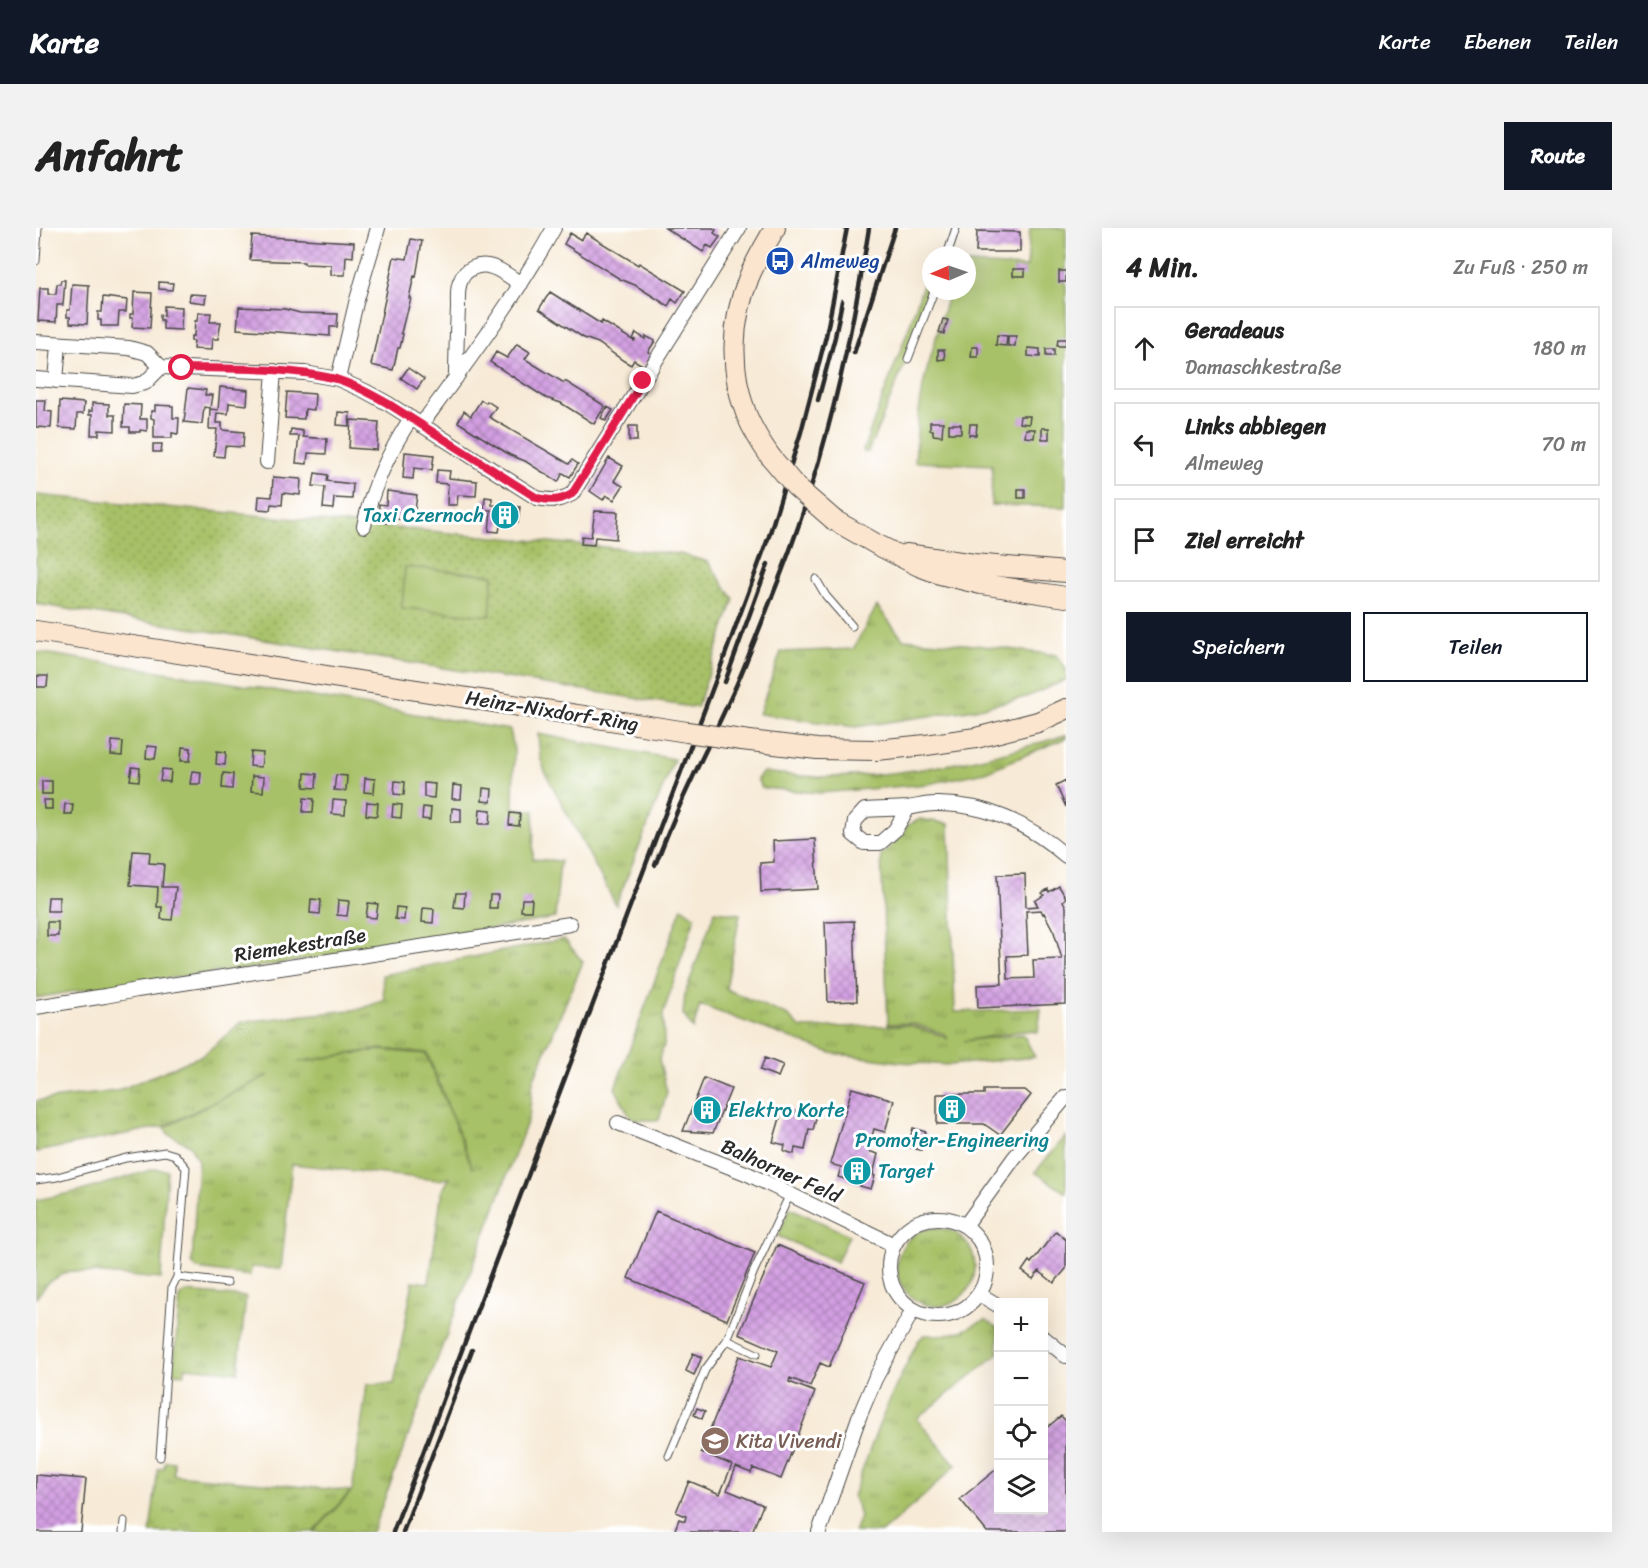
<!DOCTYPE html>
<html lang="de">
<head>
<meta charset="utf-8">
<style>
	:root { --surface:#fff; --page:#f2f2f2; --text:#222; --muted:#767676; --line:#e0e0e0; --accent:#111827 }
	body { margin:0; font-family:Sriracha,sans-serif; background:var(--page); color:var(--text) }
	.controls { position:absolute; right:18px; bottom:18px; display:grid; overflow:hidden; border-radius:0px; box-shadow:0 6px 24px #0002 }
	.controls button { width:54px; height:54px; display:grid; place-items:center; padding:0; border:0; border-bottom:2px solid var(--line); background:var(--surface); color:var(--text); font:30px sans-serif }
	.compass { position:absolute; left:886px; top:18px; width:54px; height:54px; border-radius:50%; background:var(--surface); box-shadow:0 6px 24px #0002; rotate:268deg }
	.stop { position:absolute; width:18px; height:18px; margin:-14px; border:4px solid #e11d48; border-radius:50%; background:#fff }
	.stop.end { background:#e11d48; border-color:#fff; box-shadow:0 2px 6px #0008 }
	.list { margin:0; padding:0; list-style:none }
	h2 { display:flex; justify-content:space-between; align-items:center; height:78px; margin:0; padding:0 24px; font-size:26px }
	h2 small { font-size:20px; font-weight:400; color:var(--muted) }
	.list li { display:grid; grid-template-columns:39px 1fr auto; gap:18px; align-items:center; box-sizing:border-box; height:84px; margin:0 12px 12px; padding:0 12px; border:2px solid var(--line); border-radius:0px }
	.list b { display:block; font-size:22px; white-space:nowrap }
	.list p { margin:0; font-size:20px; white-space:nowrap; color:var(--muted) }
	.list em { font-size:20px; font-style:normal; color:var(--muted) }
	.actions { display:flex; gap:12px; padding:18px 24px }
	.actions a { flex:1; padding:14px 0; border:2px solid var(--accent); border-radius:0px; text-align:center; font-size:21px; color:var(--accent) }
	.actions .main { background:var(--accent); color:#fff }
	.icon { flex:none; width:33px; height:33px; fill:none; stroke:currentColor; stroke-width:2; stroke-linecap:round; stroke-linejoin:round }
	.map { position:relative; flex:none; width:1030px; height:1304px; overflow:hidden; border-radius:0px }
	header { display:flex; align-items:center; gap:36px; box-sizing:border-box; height:84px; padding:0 30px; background:var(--accent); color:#fff }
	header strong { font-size:28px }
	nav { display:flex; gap:33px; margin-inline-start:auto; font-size:21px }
	.intro { display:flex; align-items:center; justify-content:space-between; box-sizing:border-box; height:144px; padding:0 36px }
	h1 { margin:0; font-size:42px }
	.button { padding:15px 27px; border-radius:0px; background:var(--accent); color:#fff; font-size:21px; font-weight:700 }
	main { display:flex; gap:36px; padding:0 36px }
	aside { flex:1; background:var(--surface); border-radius:0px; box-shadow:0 6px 24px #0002 }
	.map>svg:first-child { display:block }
	.grass { fill:url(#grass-tufts); stroke:#697649; stroke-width:1.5; fill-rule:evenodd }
	.park { fill:url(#park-dots); stroke:#697649; stroke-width:1.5 }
	.garden { fill:#a7c167; stroke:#697649; stroke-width:1.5 }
	.building { fill:url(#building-cross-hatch); fill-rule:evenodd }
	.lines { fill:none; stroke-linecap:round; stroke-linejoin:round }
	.lane-casing { stroke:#4a4845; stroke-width:9 }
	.street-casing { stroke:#4a4845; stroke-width:16 }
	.secondary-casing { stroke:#4a4845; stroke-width:22 }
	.lane { stroke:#fff; stroke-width:7 }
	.street { stroke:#fff; stroke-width:14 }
	.secondary { stroke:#fbe5cf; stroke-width:20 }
	.rail { stroke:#2b2b2b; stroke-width:4.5 }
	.secondary-bridge-casing { stroke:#4a4845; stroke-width:22; stroke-linecap:butt }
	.secondary-bridge { stroke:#fbe5cf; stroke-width:20 }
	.route { stroke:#e11d48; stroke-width:8 }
	.labels { text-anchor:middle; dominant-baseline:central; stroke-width:6; stroke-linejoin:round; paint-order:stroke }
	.transit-label { font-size:20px; fill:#164399; stroke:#fff; text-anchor:start }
	.culture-label { font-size:20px; fill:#0d838f; stroke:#fff; text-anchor:start }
	.street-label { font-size:20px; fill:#2b2b2b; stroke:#fff }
	.education-label { font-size:20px; fill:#785e54; stroke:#fff; text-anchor:start }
</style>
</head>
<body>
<header>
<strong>Karte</strong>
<nav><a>Karte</a><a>Ebenen</a><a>Teilen</a></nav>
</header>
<div class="intro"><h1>Anfahrt</h1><a class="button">Route</a></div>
<main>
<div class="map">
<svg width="1030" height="1304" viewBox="0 0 1030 1304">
	<defs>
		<pattern id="grass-tufts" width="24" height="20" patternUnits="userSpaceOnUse" patternTransform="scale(1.5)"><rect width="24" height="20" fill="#a7c167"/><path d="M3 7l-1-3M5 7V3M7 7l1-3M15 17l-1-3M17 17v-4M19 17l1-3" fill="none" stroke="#889d55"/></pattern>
		<pattern id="park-dots" width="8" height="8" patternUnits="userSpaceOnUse" patternTransform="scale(1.5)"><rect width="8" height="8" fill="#a7c167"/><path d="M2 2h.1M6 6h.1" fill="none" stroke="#889d55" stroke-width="1.8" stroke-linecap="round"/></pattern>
		<pattern id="building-cross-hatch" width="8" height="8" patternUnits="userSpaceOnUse" patternTransform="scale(1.5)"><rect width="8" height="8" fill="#d39fe2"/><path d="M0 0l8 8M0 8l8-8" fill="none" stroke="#ab82b7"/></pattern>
	</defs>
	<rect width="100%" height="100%" fill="#fff"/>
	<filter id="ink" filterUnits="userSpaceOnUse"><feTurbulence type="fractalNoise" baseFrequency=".0167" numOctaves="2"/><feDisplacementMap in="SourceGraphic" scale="12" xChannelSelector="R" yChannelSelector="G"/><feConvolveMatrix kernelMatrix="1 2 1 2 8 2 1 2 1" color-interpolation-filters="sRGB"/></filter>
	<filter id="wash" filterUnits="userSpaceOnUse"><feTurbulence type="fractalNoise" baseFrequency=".008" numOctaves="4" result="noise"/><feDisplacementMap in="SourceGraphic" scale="24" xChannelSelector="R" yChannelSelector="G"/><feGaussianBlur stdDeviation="1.35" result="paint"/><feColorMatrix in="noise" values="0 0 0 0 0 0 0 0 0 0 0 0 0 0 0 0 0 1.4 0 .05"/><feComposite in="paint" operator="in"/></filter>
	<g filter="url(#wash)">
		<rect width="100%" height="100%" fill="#f7ead6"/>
		<path class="grass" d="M895,33V57L871,130L832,224H828L827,222L872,102Z
			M841,378L867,411L939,417L1021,427L1030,441V452L990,469L939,481L819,499L723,486L745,424L817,421Z
			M502,506L638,531L580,677L510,546L504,529Z
			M1030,507V510L949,544L892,556L784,565L726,560L721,551L727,544C747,546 767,549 786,549C870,549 950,532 1030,507Z
			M884,591L913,596L919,784L1005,781L1002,804L986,803L928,813L987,806L999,829L914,837L864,834L795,825L664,777L657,801L647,786L649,766L679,683L704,686L690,761L752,788L765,800L874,797L907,808L912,811L908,806L875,795L852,796L845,627L861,613L872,597Z
			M646,679L659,689L627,786L628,817L623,831L631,864L623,892H600L593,887L579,860Z
			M528,711L547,734L497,853L493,889L336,1304H278L316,1263L331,1156H358L377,1053L393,1055L406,962L414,950L402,952L256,936L245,1041L215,1039L214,1048L161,1041L156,1035L162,933L154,917L132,906L129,899L233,847L129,898L0,924V873L81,863L167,827L206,794L325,781L348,772L346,747ZM344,821L391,825L437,941L390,826L343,822L262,834Z
			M1030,908V965L999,944Z
			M118,941L131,942L125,1051L34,1043L12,1054L0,1070V972L49,962Z
			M754,980L813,1007L801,1034L742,1008Z
			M861 1039a39 39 0 1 1 78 0a39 39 0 1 1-78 0Z
			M149,1064L210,1069L202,1144L149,1139L148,1146L137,1145L144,1068Z
			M950,1092L962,1100V1126L881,1191L920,1237L889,1267L846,1304H818L824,1288L817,1268L841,1202L859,1160L882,1113L888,1107C902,1107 915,1107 928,1102C935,1099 942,1094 950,1092Z
			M129,1233L138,1234V1247L315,1263L277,1304H114L122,1241L128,1240Z"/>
		<path class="park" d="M0,267L644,326L672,334L698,371L661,480L0,376Z"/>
		<path class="garden" d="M994,0H1030V279L955,277L956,237L879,234L882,190L888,153L913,63H931V36L991,39Z
			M369,339L457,347L454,388L366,380Z
			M0,424L154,448L474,502L478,521L477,580L498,583L497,631L524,633L519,690L230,738L69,758L0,770Z"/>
		<g id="blocks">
			<path class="building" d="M629,0H677L680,2L678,5L684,9L676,20L671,17L667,24Z
				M941,3L984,4V24H940Z
				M534,5L545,12L550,5L602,37L603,35L649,63L641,75L636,71L632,78L599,57L584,51L528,16Z
				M216,8L318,14L317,29L310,28L309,47H295V37L268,36V34L214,32Z
				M375,11L386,13L380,49L378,48L373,70H375L371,85H370L365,105L367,106L364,120H362L357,142L335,137L358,29L371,31Z
				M977,41H989V48H977Z
				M1023,43H1030V54H1023Z
				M25,52H29L27,77H21L20,94L2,93L4,60H12V66H20L21,56H24Z
				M123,54L137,55L136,62L123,61Z
				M36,56L53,57L51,96L34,95V89H31V82H34Z
				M98,64L116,65L114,100L96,99L97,90H94V86H97Z
				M514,64L565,96L566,93L598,113L599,112L597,111L600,105L609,111L610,108L619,113L612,124L615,126L608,138L598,132L595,137L588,133L562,115L548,110L503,81Z
				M154,66L170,67L169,75L153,73Z
				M67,69L91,72L90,84H83L82,98H65V92H62V84H66Z
				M128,78L146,79L145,102L127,101V92H124V87L128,88Z
				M203,79L249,81L264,85L302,86L301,99H294V108L201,101Z
				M162,85H175L174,94H185L182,111H176L175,122L157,121L158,113H155V108H158L159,93H161Z
				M907,91L912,92L908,106L903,104Z
				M961,107L971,108L970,118L960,117Z
				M972,108H980L979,118H972Z
				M1022,111H1030V118H1021Z
				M481,116L494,124L489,131L528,155L529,153L569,178L558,196L525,175L510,170L454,134L460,124L471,130Z
				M936,119H942V129H935Z
				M992,120L1004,121V129L992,128Z
				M1010,121H1018V128H1010Z
				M902,122H908L909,131L902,132Z
				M372,140L388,151L381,161L365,150Z
				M184,159L212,162L211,177L193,175L192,186L181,185L180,195H186V202L208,204L207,219L189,218L188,229L178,228L181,201H173L174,181L182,182Z
				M152,160L170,162L169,167H176L174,180L168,179L166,196L148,194Z
				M251,164L279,166L278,182L269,181L268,191L249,190Z
				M0,172H10L9,183L16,184L15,200L0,199Z
				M445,172L450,175L451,173L460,179L453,189L533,236L536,232L542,236L534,249L527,245L522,254L489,233L474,227L422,194L428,183L435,188Z
				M24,173L48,175L47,186H41L40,201L23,200Z
				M56,175L73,176V187H79V203L63,202V207H55L56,187H53V183H56Z
				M88,176L105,177L104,191H111V203L104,202V204H94V199H87Z
				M119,177L137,178V190H143L142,206L136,205V210H118V191L115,190V183H119Z
				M571,179L577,182L570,193L565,190Z
				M302,184L314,185L313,198L301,197Z
				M984,188H994L993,196L983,195Z
				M315,192L343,194L341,222L313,220Z
				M894,194H907L906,208L897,207V202H894Z
				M913,196H925V205H913Z
				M934,196H941L940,207H933Z
				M593,198H601V213H593Z
				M1006,200H1013V211H1006Z
				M255,201L267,203V209L291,211L290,226L272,225L271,236L260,235L263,208H254Z
				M990,201H999L998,210L989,209Z
				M117,216H126L125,224H117Z
				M369,224L398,227L396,242L378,240L377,251L367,250Z
				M573,230L587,238L578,253L587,258L578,272L570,267L567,272L554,263Z
				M401,242L414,243L413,250L441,253L440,268L422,267L421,277H411L412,256L400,255Z
				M279,245L292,247L291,253L317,256L316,271L298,270L297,281L287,280L289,259L277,258Z
				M237,249L265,251L264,267L247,265L246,277L235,276L234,282L222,281L223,268L236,269Z
				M982,261H989V270H982Z
				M351,263L381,267L379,282L369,281L368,292L352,290L351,295L342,294L343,276L350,277Z
				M449,269L456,270V277L484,279L482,294L465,293L463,304L453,303L455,282H448Z
				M559,283L582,284L580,311L559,309L558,317L545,316L546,308L555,309Z
				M1,448H12L11,459H1Z
				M76,513L87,514L86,528L75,527Z
				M111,518L121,519L119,531L110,530Z
				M146,519L155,520L154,533H145Z
				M181,523L190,524L189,537L180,536Z
				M215,524L227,525L225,539L214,538Z
				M96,539L104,540L103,553L94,552Z
				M126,541L135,542L134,554L124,553Z
				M156,543L165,544L164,556H154Z
				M187,545L197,546L196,561L186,560Z
				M269,545L281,546L280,560L268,559Z
				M300,547L311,548L310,563L298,562Z
				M216,548L228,549L227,564L215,563Z
				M329,550L339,551L338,565L328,564Z
				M1030,552V579L1020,557Z
				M6,553H16V566H6Z
				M359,553L369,554L368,567L358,566Z
				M388,555L399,556L398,570L388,569Z
				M417,557L426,558L425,571H416Z
				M447,560L456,561L455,574L446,573Z
				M268,570L278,571L277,584H267Z
				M7,572H16V581H8Z
				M297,572L310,573L309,587L296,586Z
				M331,574L342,575L341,588L330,587Z
				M29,576H37L36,586H28Z
				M357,576L366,577L365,590L356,589Z
				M387,579L395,580L394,592L386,591Z
				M416,580L425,581V594H415Z
				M444,581L455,582L454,596H443Z
				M474,585L484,586L483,598L473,597Z
				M779,611L782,661L725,664L724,635L738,634L737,613Z
				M97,623L114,624L113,635L128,636L126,659H140L136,692L125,691L126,679H121L122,659L94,657Z
				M989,646L990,679L1002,678L999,673L1008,667L1006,665L1012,661L1013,664L1023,658L1030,670L1027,673L1030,679V776L942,780L941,757L966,756L961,647ZM1005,682L1007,686L1008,685L1018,704L1026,731L997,732L998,750L972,751L971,728L992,727L990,683Z
				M420,665H429L428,680L418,679Z
				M454,667H462L461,680H453Z
				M12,669H23V683H11Z
				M275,671L285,672L284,686L274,685Z
				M486,671H496L495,683H485Z
				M302,672L313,673L311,688L301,687Z
				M332,675L342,676L340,690L330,689Z
				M360,679L369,680L368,692L359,691Z
				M387,680L398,681L397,695L386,694Z
				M818,693L821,773L792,774L789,694Z
				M11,694H22V708H11Z
				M729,830L747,837L742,849L724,842Z
				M668,850L695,861L677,905L647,903Z
				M816,860L858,872L849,904L838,901L832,923L842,926L837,947L839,948L835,961L824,958L825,956L802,949L805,939L794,936Z
				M948,862H989L995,867L964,907L948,896H901V866H948Z
				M747,880L767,886L768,884L781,887L777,902L773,901L769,922L759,920L758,926L748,923L749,917L737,914Z
				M877,900L890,904L885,922L872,919Z
				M620,983L719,1025L691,1092L592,1050Z
				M1020,1003L1030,1012V1041L1018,1055L1003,1043L997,1051L986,1043L993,1033L995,1035Z
				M741,1017L829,1054L793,1139L784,1135L774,1158L754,1150L753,1154L779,1164L745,1251L717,1240L715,1245L700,1239L691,1262L727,1277L716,1304H638L643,1291L649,1293L650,1288L640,1284L653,1253L684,1266L696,1237L665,1224L703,1128L735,1139L742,1123L703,1106Z
				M657,1125L666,1129L658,1147L650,1143Z
				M661,1180L669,1183L666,1191L658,1187Z
				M1025,1188L1030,1193V1304H951L924,1271L963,1239V1282H1008V1202Z
				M0,1247L50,1251L45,1304H0Z"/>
		</g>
	</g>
	<g filter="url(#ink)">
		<use href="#blocks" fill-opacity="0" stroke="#4a4845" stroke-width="1.5"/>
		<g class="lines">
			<g class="lane-casing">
				<path id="lane" d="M911,27L920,0
					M0,33L2,0
					M872,131L898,63
					M780,351L790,368L816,398
					M0,952L21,949L90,930L129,924L139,927L150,940L141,1049L191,1055
					M691,1112L721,1126
					M633,1228L669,1142L691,1112L718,1043L754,966
					M124,1229L136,1059L141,1049
					M87,1304L88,1293"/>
			</g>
			<g class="street-casing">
				<path id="street" d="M0,114L93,120L111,125L125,139L269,145L302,151L329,163L351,175L501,270C516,273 523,273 536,266L703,0
					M420,150C420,127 421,103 422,80C422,71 421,59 425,52C429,41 442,36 452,38C464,40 475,50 485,56
					M0,151L96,158L109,155L125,139
					M302,151L320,75L342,0
					M20,153L23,116
					M385,197C432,133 480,69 518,0
					M231,234L238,143
					M328,298C336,258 353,224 375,190
					M872,580L859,602L844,615H828L817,606L819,593L829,582C843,581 857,581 871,580C880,579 889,576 899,576C948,575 993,596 1030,628
					M0,779L69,768L101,762L534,696
					M582,895L712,946L858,1017
					M853 1039a49 49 0 1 1 98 0a49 49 0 1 1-98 0Z
					M929,998L978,930L1030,869
					M943,1066L963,1078
					M1008,1110L1030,1128
					M783,1304L823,1189L839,1151L877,1082"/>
			</g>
			<g class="secondary-casing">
				<path id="secondary" d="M734,228C725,215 717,202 711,188C693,143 695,93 713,49C720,32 730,16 739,0
					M798,292L840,316L883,338L904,346L945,356L1030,369
					M870,326L938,336L1030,344
					M0,403L651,504
					M706,512L781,521L840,522L890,517L940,510L1002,494L1030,481"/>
			</g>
			<use href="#lane" class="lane"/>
			<use href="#street" class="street"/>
			<use href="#secondary" class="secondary"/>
			<path class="rail" d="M818,125L859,0
				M782,172L799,109L806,73
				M689,454L732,336
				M619,637C629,613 638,589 649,566C670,520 694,476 712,429C734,374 757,319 774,262C801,177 819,89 833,0
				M357,1304L679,454L733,308L765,204L790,108L811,0
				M367,1304L436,1122"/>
			<g class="secondary-bridge-casing">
				<path id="secondary-bridge" d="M734,228L760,259L798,292
					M651,504L706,512"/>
			</g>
			<use href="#secondary-bridge" class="secondary-bridge"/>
		</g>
	</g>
	<g class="lines" filter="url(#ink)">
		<path class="route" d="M146,140C195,141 252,139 300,151C318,156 335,166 351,175L501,270C516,273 523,273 536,266L607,153"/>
	</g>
	<defs>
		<g id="bus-disc" transform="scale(1.5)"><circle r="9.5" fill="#1a4fb4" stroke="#fff"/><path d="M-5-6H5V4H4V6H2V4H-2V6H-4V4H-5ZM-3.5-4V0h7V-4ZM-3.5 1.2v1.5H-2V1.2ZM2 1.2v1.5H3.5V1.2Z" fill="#fff"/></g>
		<g id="building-disc" transform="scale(1.5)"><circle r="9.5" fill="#0f9aa8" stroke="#fff"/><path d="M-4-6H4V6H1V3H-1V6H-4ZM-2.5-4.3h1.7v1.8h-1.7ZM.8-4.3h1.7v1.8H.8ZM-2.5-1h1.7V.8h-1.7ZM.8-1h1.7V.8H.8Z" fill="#fff"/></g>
		<g id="school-disc" transform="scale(1.5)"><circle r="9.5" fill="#8d6e63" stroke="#fff"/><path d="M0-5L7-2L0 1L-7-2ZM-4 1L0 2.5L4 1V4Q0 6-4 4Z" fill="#fff"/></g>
	</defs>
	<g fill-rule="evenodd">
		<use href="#bus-disc" x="744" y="33"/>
		<use href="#building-disc" x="469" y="287"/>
		<use href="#building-disc" x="916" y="881"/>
		<use href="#building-disc" x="671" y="882"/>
		<use href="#building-disc" x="821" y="943"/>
		<use href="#school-disc" x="679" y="1213"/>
	</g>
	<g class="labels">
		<g class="transit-label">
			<text x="765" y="33">Almeweg</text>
		</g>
		<g class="culture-label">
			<text x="448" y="287" text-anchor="end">Taxi Czernoch</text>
			<text x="692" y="882">Elektro Korte</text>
			<text x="916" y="912" text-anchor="middle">Promoter-Engineering</text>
			<text x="842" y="943">Target</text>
		</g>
		<g class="street-label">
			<text transform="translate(516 483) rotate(9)">Heinz-Nixdorf-Ring</text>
			<text transform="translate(264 717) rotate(-9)">Riemekestraße</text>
			<text transform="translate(745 943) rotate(24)">Balhorner Feld</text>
		</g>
		<g class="education-label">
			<text x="700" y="1213">Kita Vivendi</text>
		</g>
	</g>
</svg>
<div class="controls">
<button>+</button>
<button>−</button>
<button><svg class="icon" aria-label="locate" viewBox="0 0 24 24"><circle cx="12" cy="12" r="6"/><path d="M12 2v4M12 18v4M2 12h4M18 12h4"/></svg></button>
<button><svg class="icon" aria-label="layers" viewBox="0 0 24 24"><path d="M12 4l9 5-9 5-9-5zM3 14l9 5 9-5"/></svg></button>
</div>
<svg class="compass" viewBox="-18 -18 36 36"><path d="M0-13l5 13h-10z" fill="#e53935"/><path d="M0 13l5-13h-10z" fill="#767676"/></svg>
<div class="stop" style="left:146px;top:140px"></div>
<div class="stop end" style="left:607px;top:153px"></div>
</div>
<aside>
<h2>4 Min.<small>Zu Fuß · 250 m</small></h2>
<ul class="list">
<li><svg class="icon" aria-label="ahead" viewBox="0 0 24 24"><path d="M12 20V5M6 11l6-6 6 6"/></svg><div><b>Geradeaus</b><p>Damaschkestraße</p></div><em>180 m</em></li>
<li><svg class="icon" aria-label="left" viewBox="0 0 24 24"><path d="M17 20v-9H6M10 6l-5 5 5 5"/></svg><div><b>Links abbiegen</b><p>Almeweg</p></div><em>70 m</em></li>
<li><svg class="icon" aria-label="arrive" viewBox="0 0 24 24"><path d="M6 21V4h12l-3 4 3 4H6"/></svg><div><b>Ziel erreicht</b></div></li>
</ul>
<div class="actions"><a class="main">Speichern</a><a>Teilen</a></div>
</aside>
</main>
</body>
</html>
